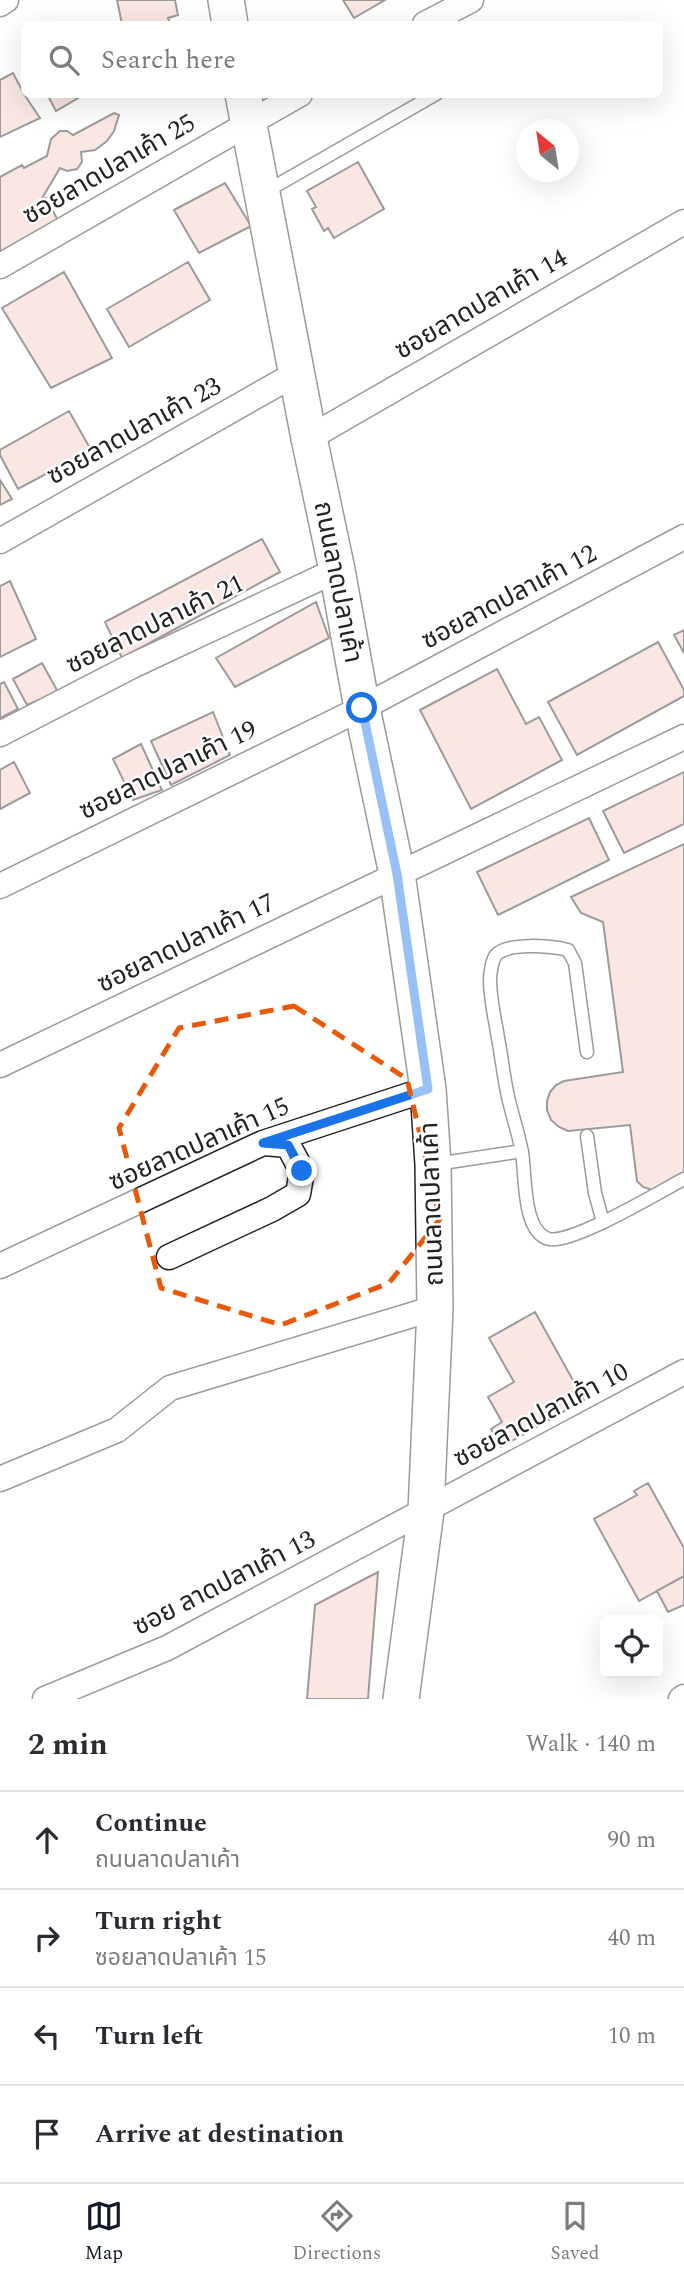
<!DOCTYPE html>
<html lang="en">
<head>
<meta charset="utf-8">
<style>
	:root { --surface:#fff; --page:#f7f7f7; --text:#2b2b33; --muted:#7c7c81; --line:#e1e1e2; --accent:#111827 }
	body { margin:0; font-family:Spectral,"Noto Sans Thai",serif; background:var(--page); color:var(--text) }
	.controls { position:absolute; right:21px; bottom:21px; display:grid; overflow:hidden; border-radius:10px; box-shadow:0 7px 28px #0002 }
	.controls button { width:63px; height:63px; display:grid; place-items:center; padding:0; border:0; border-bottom:2px solid var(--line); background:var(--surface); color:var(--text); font:35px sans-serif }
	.compass { position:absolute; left:516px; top:119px; width:63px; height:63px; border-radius:50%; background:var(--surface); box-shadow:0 7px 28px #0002; rotate:330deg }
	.stop { position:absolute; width:21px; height:21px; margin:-16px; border:5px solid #1a73e8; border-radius:50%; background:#fff }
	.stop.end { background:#1a73e8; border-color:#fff; box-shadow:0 2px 7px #0008 }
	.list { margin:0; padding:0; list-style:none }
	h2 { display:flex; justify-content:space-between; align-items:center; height:91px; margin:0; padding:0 28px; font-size:30px }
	h2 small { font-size:23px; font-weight:400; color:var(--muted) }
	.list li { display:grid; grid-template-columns:46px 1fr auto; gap:21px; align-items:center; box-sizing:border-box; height:98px; padding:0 28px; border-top:2px solid var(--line) }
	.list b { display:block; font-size:26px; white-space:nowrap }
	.list p { margin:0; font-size:23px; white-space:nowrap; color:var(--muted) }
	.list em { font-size:23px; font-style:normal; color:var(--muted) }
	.icon { flex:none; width:38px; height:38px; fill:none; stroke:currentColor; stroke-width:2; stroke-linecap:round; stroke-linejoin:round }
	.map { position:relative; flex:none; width:684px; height:1699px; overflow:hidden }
	.search { position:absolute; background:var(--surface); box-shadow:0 7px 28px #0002; left:21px; right:21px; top:21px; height:77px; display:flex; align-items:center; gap:18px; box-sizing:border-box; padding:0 24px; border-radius:10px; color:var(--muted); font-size:26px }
	.sheet { height:483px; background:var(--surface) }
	nav { display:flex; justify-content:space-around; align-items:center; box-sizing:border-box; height:98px; border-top:2px solid var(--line); background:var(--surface); font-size:19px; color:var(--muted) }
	nav a { display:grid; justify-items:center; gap:4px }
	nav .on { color:var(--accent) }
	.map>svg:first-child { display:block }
	.building { fill:#f3c9c0; stroke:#222; stroke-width:2 }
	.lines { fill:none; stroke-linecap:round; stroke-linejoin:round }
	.service-casing { stroke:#222; stroke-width:15 }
	.minor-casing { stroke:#222; stroke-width:27 }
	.secondary-casing { stroke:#222; stroke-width:38 }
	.service { stroke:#fff; stroke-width:12 }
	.minor { stroke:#fff; stroke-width:24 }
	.secondary { stroke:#fff; stroke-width:35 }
	.route { stroke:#1a73e8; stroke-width:9 }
	.marked { fill:none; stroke:#e8590c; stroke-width:5; stroke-dasharray:14 9; stroke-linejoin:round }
	.labels { text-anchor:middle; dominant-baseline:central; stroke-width:5; stroke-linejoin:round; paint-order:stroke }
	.street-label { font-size:26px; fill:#222; stroke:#fff }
</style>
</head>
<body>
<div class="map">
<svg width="684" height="1699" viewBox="0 0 684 1699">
	<rect width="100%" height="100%" fill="#fff"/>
	<path class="building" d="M117,0H175L178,15L168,18L170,24H122Z
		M343,0H385L354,18Z
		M13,73L24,94L40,118L0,137V80Z
		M47,94H85L56,111Z
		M114,113L119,115L114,131L107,141L95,150L81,152L82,162L77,169L67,171L60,168L41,200L46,198L62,228L0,261V177L22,165L24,168L47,156L51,139L60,131H67L73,135Z
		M358,162L384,209L334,238L328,228L324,231L312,209L316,207L307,191Z
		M225,183L251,226L199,253L174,210Z
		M188,262L210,300L129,347L107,309Z
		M64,272L112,358L51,388L2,308Z
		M69,411L91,450L18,489L0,455V450Z
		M0,480L12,499L0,505Z
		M262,539L280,572L122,658L105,622Z
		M10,581L36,639L0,657V586Z
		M316,602L329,638L235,687L216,658Z
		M684,630V653L674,635Z
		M658,642L684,690V696L577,755L548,702Z
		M42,663L58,692L27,705L13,679Z
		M497,669L526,724L539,717L562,760L471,809L420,710Z
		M4,682L18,709L0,718V684Z
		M213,712L230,755L171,785L151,741Z
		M141,744L162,790L133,800L113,759Z
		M14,762L30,793L0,809V770Z
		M684,772V824L624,853L603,811Z
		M589,818L609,860L498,915L477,872Z
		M684,844V1177L652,1190L643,1187L637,1181L630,1125L568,1131L559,1127L551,1120L547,1110V1101L550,1092L556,1085L564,1081L623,1072L603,922L581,913L571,897Z
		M535,1312L584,1400L501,1447L491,1429L502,1422L488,1397L514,1382L489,1338Z
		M648,1483L684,1548V1576L639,1601L594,1519L637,1495L634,1491Z
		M378,1572L368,1699H307L315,1605Z
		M684,1576V1605L668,1612L657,1591Z"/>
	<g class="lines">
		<g class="service-casing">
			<path id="service" d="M265,192L436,94
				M587,1052L575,963L568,950C551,946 508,942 496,955C492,960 490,974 490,980C490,999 495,1019 498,1038C502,1059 504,1081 509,1101C513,1118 519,1135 522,1153C526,1175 522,1232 549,1239C573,1244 659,1192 684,1179
				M587,1136L595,1193L603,1222
				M436,1164L522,1151"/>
		</g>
		<g class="minor-casing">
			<path id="minor" d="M0,4L6,0
				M425,24L471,0
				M0,266L300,94
				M309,438L684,222
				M0,541L297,373
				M0,734L132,666L337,570
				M0,886L362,708L684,537
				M0,1065L684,737
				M169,1257L272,1209L298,1194L302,1171L288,1145L264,1143
				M0,1266L263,1143L428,1089
				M0,1479L117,1430L170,1388L435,1308
				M45,1699L167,1648L684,1372
				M681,1699L684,1697"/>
		</g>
		<g class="secondary-casing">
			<path id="secondary" d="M226,0L230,24
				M243,94L309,438L337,570L362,708L397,874L428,1089L433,1164L435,1308L426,1511L401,1699"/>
		</g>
		<use href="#service" class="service"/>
		<use href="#minor" class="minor"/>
		<use href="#secondary" class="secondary"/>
	</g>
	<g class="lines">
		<path class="route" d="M302,1171L288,1145L263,1143L428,1089L397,874L362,708"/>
	</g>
	<path d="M0 0H684V1699H0ZM294,1006L407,1079L440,1219L389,1283L281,1325L161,1288L119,1128L179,1028Z" fill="#fff" fill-opacity=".55" fill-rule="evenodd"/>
	<path class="marked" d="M294,1006L407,1079L440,1219L389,1283L281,1325L161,1288L119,1128L179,1028Z"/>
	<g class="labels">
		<g class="street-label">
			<text transform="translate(109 169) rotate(-30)">ซอยลาดปลาเค้า 25</text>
			<text transform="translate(481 304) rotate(-30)">ซอยลาดปลาเค้า 14</text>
			<text transform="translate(134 431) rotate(-29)">ซอยลาดปลาเค้า 23</text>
			<text transform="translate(338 582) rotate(79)">ถนนลาดปลาเค้า</text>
			<text transform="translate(509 597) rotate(-28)">ซอยลาดปลาเค้า 12</text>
			<text transform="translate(155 624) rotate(-26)">ซอยลาดปลาเค้า 21</text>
			<text transform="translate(168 770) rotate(-26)">ซอยลาดปลาเค้า 19</text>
			<text transform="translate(186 943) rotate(-26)">ซอยลาดปลาเค้า 17</text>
			<text transform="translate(199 1144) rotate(-24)">ซอยลาดปลาเค้า 15</text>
			<text transform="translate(432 1204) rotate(-92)">ถนนลาดปลาเค้า</text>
			<text transform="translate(541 1415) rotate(-28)">ซอยลาดปลาเค้า 10</text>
			<text transform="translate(224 1583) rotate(-27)">ซอย ลาดปลาเค้า 13</text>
		</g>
	</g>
</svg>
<div class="controls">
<button><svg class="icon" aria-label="locate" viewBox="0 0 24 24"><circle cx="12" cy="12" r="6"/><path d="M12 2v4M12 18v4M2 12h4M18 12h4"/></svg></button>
</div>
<svg class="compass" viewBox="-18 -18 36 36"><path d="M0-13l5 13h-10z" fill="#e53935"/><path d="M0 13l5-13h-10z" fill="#7c7c81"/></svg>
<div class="stop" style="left:362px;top:708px"></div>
<div class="stop end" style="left:302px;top:1171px"></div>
<div class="search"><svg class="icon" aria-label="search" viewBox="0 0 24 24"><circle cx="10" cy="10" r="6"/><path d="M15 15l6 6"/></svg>Search here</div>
</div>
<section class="sheet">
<h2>2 min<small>Walk · 140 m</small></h2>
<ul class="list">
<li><svg class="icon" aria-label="ahead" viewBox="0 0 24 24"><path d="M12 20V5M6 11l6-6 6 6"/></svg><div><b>Continue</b><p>ถนนลาดปลาเค้า</p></div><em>90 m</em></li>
<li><svg class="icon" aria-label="right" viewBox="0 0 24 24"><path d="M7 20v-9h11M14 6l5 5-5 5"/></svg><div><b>Turn right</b><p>ซอยลาดปลาเค้า 15</p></div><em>40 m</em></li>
<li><svg class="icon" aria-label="left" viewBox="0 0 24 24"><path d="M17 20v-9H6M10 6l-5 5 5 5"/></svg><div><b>Turn left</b></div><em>10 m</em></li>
<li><svg class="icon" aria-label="arrive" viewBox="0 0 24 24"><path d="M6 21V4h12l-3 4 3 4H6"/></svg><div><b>Arrive at destination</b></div></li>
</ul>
</section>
<nav>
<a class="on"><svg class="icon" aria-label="map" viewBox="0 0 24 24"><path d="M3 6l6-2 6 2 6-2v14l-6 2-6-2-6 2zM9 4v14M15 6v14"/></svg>Map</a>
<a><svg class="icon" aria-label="directions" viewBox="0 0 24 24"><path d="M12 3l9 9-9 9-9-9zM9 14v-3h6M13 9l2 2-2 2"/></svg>Directions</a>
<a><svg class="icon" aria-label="saved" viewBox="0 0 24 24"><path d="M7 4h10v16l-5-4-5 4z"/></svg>Saved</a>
</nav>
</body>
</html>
